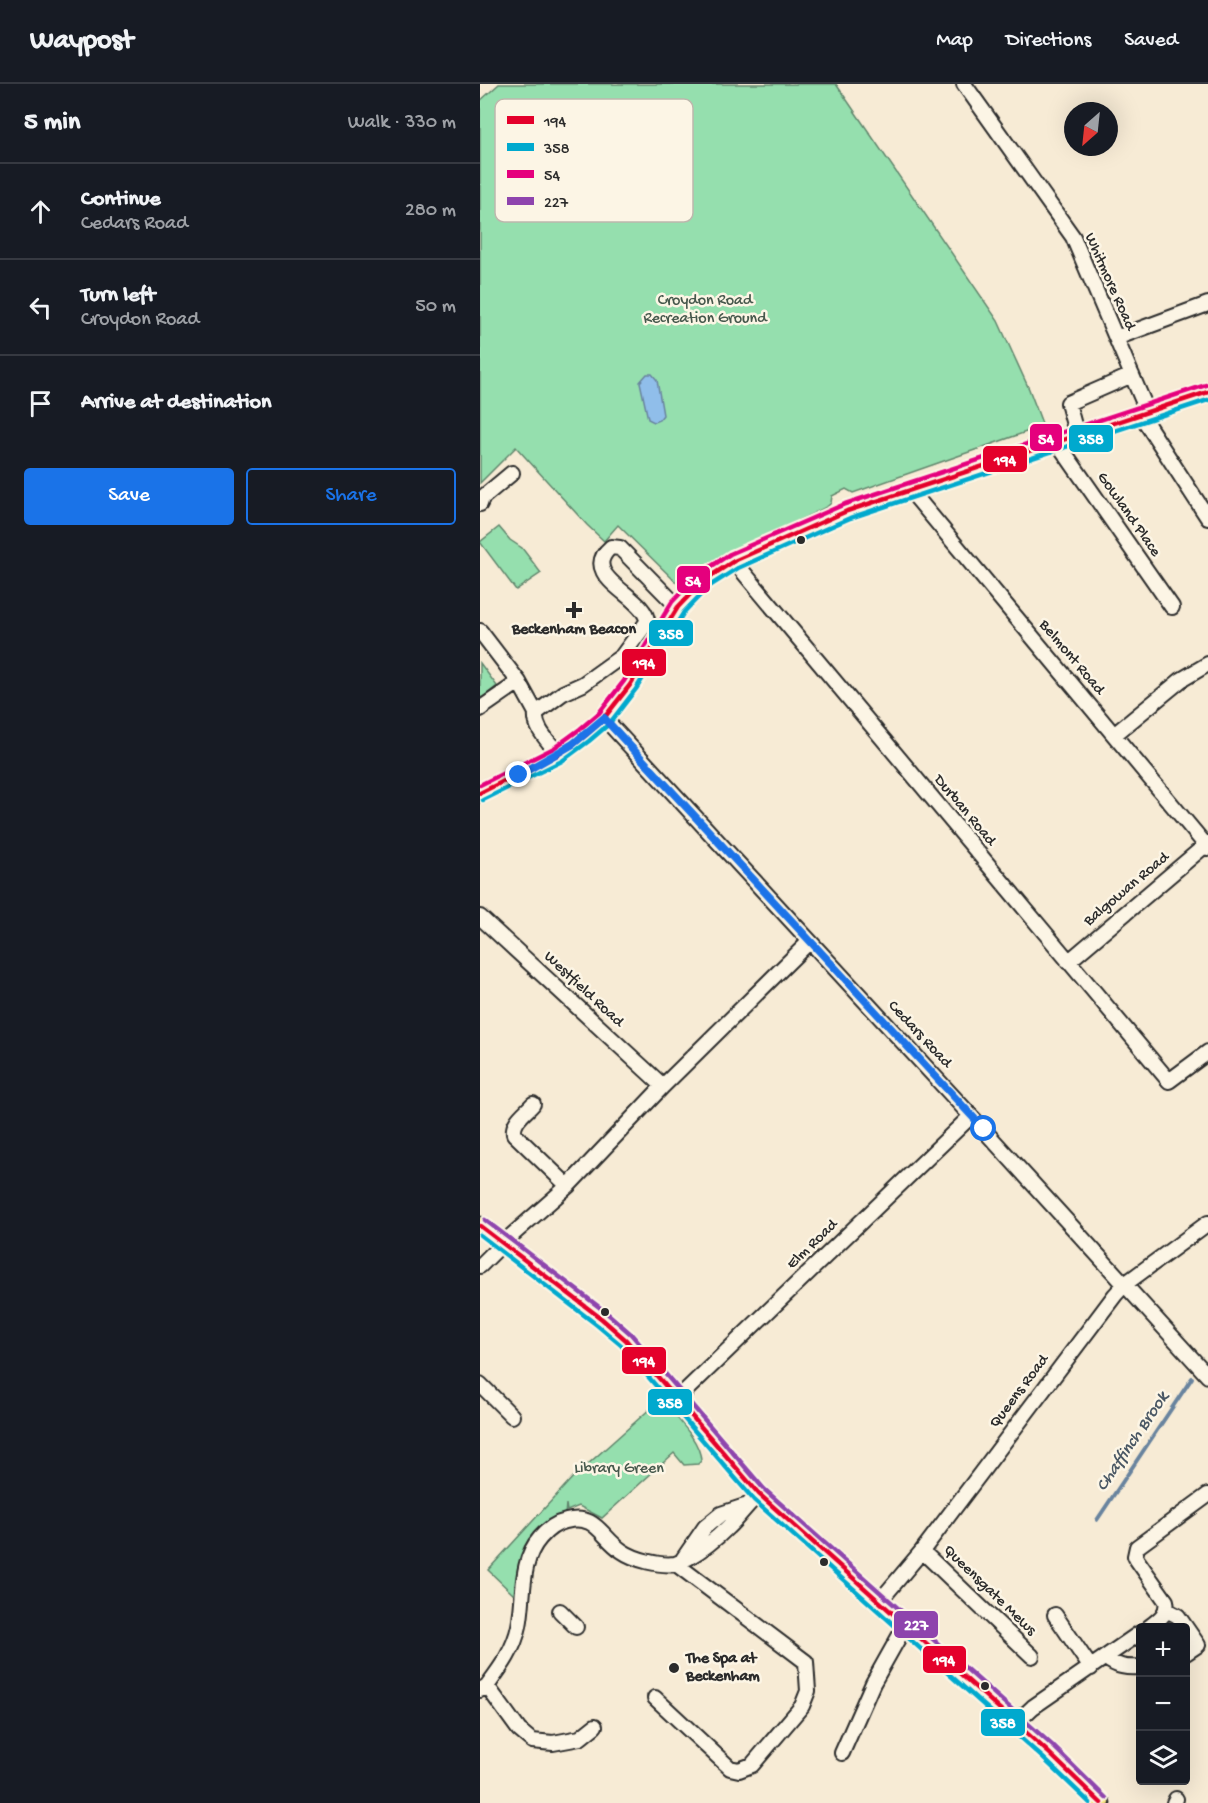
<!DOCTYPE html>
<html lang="en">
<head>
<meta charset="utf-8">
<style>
	:root { --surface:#171b24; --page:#242831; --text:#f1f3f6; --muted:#9ea1a6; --line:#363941; --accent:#1a73e8 }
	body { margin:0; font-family:"Gochi Hand",sans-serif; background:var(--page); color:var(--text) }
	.controls { position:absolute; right:18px; bottom:18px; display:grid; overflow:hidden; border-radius:6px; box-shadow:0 6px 24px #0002 }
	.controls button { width:54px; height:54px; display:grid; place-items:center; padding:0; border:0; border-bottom:2px solid var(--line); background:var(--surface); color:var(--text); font:30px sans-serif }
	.compass { position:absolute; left:584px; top:18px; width:54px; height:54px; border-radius:50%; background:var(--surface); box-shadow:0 6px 24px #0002; rotate:207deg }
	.stop { position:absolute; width:18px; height:18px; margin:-14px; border:4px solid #1a73e8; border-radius:50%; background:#fff }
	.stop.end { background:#1a73e8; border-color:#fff; box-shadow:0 2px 6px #0008 }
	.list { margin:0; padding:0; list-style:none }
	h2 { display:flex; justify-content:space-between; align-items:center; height:78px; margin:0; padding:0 24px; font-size:26px }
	h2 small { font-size:20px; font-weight:400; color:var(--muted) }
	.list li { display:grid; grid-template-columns:39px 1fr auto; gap:18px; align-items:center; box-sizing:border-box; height:96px; padding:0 24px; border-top:2px solid var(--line) }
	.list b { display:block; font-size:22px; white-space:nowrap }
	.list p { margin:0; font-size:20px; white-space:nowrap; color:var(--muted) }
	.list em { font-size:20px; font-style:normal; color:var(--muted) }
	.actions { display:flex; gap:12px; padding:18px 24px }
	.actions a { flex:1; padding:14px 0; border:2px solid var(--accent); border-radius:6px; text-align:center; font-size:21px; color:var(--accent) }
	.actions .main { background:var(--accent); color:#fff }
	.icon { flex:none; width:33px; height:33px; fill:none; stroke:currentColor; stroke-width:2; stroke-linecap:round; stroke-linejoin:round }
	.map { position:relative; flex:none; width:728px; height:1719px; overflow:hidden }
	header { display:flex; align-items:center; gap:36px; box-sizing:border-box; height:84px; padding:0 30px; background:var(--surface); border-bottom:2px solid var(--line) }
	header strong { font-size:28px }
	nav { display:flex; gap:33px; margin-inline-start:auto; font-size:21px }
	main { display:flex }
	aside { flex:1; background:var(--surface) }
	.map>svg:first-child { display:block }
	.green { fill:#95dfae; stroke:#60856c; stroke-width:1.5 }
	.water { fill:#90beea; stroke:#68839e; stroke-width:1.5 }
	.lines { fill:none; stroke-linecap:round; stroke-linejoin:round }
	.stream { stroke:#68839e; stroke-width:4 }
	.minor-casing { stroke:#2b2b2b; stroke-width:18 }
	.major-casing { stroke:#2b2b2b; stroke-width:21 }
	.minor { stroke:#fcf5e5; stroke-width:14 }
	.major { stroke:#f6e281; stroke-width:16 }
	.bus-1-casing { stroke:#fcf5e5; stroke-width:9 }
	.bus-2-casing { stroke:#fcf5e5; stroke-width:9 }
	.bus-3-casing { stroke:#fcf5e5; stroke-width:9 }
	.bus-4-casing { stroke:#fcf5e5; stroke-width:9 }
	.bus-1 { stroke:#e4002b; stroke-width:4.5 }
	.bus-2 { stroke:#00a9ce; stroke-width:4.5 }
	.bus-3 { stroke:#e5007d; stroke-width:4.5 }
	.bus-4 { stroke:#8e44ad; stroke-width:4.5 }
	.route { stroke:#1a73e8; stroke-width:8 }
	.bus-dot { fill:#2b2b2b; stroke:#fcf5e5; stroke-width:2 }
	.labels { text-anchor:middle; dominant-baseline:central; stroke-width:5; stroke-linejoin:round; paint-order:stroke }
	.street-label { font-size:16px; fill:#2b2b2b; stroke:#fcf5e5 }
	.park-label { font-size:16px; fill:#46584c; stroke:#fcf5e5 }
	.poi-label { font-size:16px; font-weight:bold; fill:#2b2b2b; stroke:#fcf5e5 }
	.water-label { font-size:18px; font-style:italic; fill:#495764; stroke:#fcf5e5 }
	.key { fill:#fcf5e5; stroke:#bdb8ad; stroke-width:1.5 }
	.key-label { font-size:16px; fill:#2b2b2b }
	.line-badge { stroke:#fcf5e5; stroke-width:2 }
	.badge-label { font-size:16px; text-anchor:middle; font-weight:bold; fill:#fff }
</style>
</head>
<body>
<header>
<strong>Waypost</strong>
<nav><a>Map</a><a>Directions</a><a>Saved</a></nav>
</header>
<main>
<aside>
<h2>5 min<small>Walk · 330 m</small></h2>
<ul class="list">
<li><svg class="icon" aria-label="ahead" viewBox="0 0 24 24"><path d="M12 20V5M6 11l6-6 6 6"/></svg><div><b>Continue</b><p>Cedars Road</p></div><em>280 m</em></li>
<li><svg class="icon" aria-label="left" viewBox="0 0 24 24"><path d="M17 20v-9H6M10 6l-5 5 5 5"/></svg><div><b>Turn left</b><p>Croydon Road</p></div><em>50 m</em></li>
<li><svg class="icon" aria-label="arrive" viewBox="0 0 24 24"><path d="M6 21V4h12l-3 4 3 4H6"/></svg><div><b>Arrive at destination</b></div></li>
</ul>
<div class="actions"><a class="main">Save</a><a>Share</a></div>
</aside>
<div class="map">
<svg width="728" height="1719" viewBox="0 0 728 1719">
	<rect width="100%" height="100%" fill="#f7ebd5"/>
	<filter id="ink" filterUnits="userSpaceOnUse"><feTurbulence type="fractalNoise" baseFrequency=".0167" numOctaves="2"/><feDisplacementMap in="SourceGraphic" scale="12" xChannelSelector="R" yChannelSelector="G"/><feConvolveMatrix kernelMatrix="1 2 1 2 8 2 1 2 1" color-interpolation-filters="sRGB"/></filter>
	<g filter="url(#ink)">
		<path class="green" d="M19,0H356L518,237L549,305L563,342L373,409L366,405L352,412L351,419L348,422C299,448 241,465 202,504L138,441L124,457L107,441L36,363L0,399V17Z
			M19,443L30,456L42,464L61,489L36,506L0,458Z
			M0,579L17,602L2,614L0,612Z
			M181,1315C194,1331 221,1357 221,1377L218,1380L204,1381L194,1369L122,1434L99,1422L87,1427L86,1420L85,1431C39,1457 45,1465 37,1514L8,1486L105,1380L112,1394L107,1381Z"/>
		<path class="water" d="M167,290H172L177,296L183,331L179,336L174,338L168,335L160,298Z"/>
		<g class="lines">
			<path class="stream" d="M617,1436L712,1294"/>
			<g class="minor-casing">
				<path id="minor" d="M484,0L593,153L668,329
					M636,254L728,220
					M661,331L728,434
					M597,352L588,319L652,291
					M577,358L692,523
					M430,406L728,764
					M0,420L2,414L32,389
					M254,477L689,997L728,968
					M0,547L39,598L56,629
					M0,625L39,598
					M124,634L503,1045L728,1292
					M634,651L701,596L728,580
					M78,670C69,657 54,645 56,629L83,609L103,600L142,572L167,538C168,513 96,493 131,463L140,464L198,523
					M0,833L183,1002
					M588,878L728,759
					M53,1020C45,1029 32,1037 34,1050L88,1102
					M0,1182L23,1159L88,1102L183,1002L329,858
					M0,1300L32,1332
					M197,1315L491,1032
					M442,1467L552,1572
					M203,1475L225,1443L241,1430L265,1422
					M399,1518L442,1467L635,1211L645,1200L728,1139
					M686,1526L698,1532L718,1561L706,1569
					M80,1527L96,1543
					M575,1531L611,1584
					M668,1544C677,1537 689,1530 686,1517L657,1476L655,1472L657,1463L728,1411
					M626,1574C637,1583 647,1584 660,1583
					M7,1602L39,1646L52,1657L73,1659L100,1654L115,1642
					M0,1606L7,1602C21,1583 34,1566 39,1542C45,1513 39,1478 60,1454C67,1446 76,1439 86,1437C116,1429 121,1453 142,1467C155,1476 180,1482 195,1480C199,1479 204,1475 208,1474C222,1466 236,1455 248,1443C259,1433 267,1420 279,1410
					M175,1614L250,1684L259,1686L272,1681L322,1622L328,1607L326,1578L196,1480
					M535,1640L553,1623L660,1549
					M362,1669L393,1599L425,1542
					M694,1719L696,1715"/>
			</g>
			<g class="major-casing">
				<path id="major" d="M0,709L39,691L78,670L105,651L124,634L150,601L198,523L223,497L254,477L367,427L728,308
					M0,1142L122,1235L146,1256L279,1410L568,1668L621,1719"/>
			</g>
			<use href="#minor" class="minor"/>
			<use href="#major" class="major"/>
			<g class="bus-1-casing">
				<path id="bus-1" d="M0,709L78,670L105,651L124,634L150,601L198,523L223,497L254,477L367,427L728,308
					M0,1142L122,1235L146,1256L279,1410L568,1668L621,1719"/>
			</g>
			<g class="bus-2-casing">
				<path id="bus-2" d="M3,716L82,677L109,657L129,640L156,605L204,528L228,503L258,484L370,434L728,316
					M0,1151L117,1241L141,1261L274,1416L563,1674L610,1719"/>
			</g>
			<g class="bus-3-casing">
				<path id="bus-3" d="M0,701L74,664L100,645L119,629L144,597L192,518L218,491L250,470L365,420L726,301"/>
			</g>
			<g class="bus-4-casing">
				<path id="bus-4" d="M5,1136L127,1229L151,1250L284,1405L573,1662L626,1714"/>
			</g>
			<use href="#bus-1" class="bus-1"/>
			<use href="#bus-2" class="bus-2"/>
			<use href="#bus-3" class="bus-3"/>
			<use href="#bus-4" class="bus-4"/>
		</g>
	</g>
	<g class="lines" filter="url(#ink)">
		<path class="route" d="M39,691L93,660L124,634L504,1045"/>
	</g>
	<g class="bus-dot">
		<circle cx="321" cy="456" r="5"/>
		<path d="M91 517h6v6h6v6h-6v6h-6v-6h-6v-6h6z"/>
		<circle cx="125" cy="1228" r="5"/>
		<circle cx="344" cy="1478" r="5"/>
		<circle cx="194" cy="1584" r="6"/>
		<circle cx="505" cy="1602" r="5"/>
	</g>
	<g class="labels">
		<g class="street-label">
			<text transform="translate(629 198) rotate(66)">Whitmore Road</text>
			<text transform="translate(648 431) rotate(55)">Gowland Place</text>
			<text transform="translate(591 574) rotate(50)">Belmont Road</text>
			<text transform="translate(484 727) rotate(50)">Durban Road</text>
			<text transform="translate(647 806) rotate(-40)">Balgowan Road</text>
			<text transform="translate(103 906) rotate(43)">Westfield Road</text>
			<text transform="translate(439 951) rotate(47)">Cedars Road</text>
			<text transform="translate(333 1161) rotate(-44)">Elm Road</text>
			<text transform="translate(540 1308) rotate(-53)">Queens Road</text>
			<text transform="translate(509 1507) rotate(44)">Queensgate Mews</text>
		</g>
		<g class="park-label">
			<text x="225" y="217">Croydon Road<tspan x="225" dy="18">Recreation Ground</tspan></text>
			<text x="139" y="1385">Library Green</text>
		</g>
		<g class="poi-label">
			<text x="94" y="546">Beckenham Beacon</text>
			<text x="206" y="1575" text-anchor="start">The Spa at<tspan x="206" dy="18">Beckenham</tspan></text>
		</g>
		<g class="water-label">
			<text transform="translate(653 1358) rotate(-56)">Chaffinch Brook</text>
		</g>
	</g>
	<rect x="15" y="15" width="198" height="123" rx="9" class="key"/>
	<rect x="27" y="32" width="27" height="8" fill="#e4002b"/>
	<rect x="27" y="59" width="27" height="8" fill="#00a9ce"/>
	<rect x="27" y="86" width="27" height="8" fill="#e5007d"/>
	<rect x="27" y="113" width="27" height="8" fill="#8e44ad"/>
	<g class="key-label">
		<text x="64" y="42">194</text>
		<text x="64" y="69">358</text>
		<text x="64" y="96">54</text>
		<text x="64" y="123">227</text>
	</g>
	<g class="line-badge">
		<rect x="549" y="339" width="34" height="29" rx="6" fill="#e5007d"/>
		<rect x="588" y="340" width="46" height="29" rx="6" fill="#00a9ce"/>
		<rect x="502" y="361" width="46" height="28" rx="6" fill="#e4002b"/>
		<rect x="196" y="481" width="35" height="29" rx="6" fill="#e5007d"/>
		<rect x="168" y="535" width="46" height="28" rx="6" fill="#00a9ce"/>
		<rect x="141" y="564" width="46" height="29" rx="6" fill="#e4002b"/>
		<rect x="141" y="1262" width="46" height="29" rx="6" fill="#e4002b"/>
		<rect x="167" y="1304" width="46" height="28" rx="6" fill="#00a9ce"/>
		<rect x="413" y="1526" width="46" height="29" rx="6" fill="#8e44ad"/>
		<rect x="442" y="1561" width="45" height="29" rx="6" fill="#e4002b"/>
		<rect x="500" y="1624" width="46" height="29" rx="6" fill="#00a9ce"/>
	</g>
	<g class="badge-label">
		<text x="566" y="360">54</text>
		<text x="611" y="360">358</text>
		<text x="525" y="381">194</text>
		<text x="213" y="502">54</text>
		<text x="191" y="555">358</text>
		<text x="164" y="584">194</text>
		<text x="164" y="1282">194</text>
		<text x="190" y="1324">358</text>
		<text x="436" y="1546">227</text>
		<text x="464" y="1581">194</text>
		<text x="523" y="1644">358</text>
	</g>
</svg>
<div class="controls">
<button>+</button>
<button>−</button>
<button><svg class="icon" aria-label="layers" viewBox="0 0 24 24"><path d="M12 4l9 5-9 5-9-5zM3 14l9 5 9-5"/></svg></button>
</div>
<svg class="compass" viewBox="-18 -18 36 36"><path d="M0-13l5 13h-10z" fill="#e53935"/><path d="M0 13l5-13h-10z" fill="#9ea1a6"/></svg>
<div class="stop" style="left:504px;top:1045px"></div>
<div class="stop end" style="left:39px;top:691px"></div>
</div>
</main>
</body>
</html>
